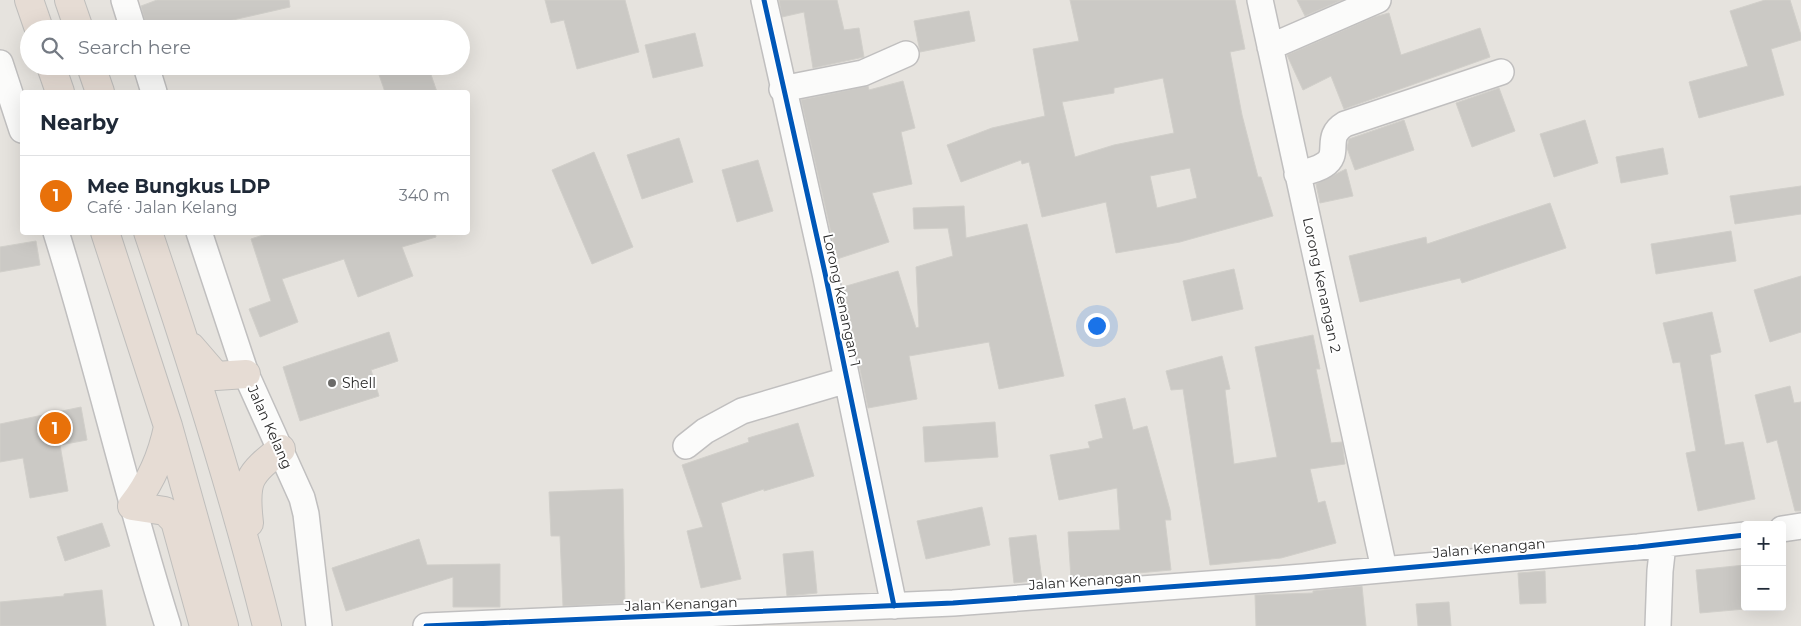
<!DOCTYPE html>
<html lang="en">
<head>
<meta charset="utf-8">
<style>
	:root { --surface:#fff; --page:#f6f6f7; --text:#1f2937; --muted:#747a83; --line:#e0e1e3; --accent:#db2777 }
	body { margin:0; font-family:Montserrat,sans-serif; background:var(--page); color:var(--text) }
	.controls { position:absolute; right:15px; bottom:15px; display:grid; overflow:hidden; border-radius:5px; box-shadow:0 5px 20px #0002 }
	.controls button { width:45px; height:45px; display:grid; place-items:center; padding:0; border:0; border-bottom:1px solid var(--line); background:var(--surface); color:var(--text); font:25px sans-serif }
	.you { position:absolute; left:1096px; top:325px; width:18px; height:18px; margin:-12px; border:4px solid #fff; border-radius:50%; background:#1a73e8; box-shadow:0 0 0 8px #1a73e833 }
	.badge { display:grid; place-items:center; width:32px; height:32px; border-radius:50%; background:var(--accent); color:#fff; font-size:16px; font-weight:700 }
	.pin { position:absolute; translate:-50% -50%; border:2px solid #fff; box-shadow:0 1px 5px #0006 }
	.list { margin:0; padding:0; list-style:none }
	h2 { display:flex; justify-content:space-between; align-items:center; height:65px; margin:0; padding:0 20px; font-size:21px }
	h2 small { font-size:16px; font-weight:400; color:var(--muted) }
	.list li { display:grid; grid-template-columns:32px 1fr auto; gap:15px; align-items:center; box-sizing:border-box; height:80px; padding:0 20px; border-top:1px solid var(--line) }
	.list b { display:block; font-size:19px; white-space:nowrap }
	.list p { margin:0; font-size:16px; white-space:nowrap; color:var(--muted) }
	.list em { font-size:16px; font-style:normal; color:var(--muted) }
	.icon { flex:none; width:28px; height:28px; fill:none; stroke:currentColor; stroke-width:2; stroke-linecap:round; stroke-linejoin:round }
	.map { position:relative; flex:none; width:1801px; height:626px; overflow:hidden }
	.search { position:absolute; background:var(--surface); box-shadow:0 5px 20px #0002; left:20px; top:20px; width:450px; height:55px; display:flex; align-items:center; gap:12px; box-sizing:border-box; padding:0 18px; border-radius:28px; color:var(--muted); font-size:19px }
	.panel { position:absolute; background:var(--surface); box-shadow:0 5px 20px #0002; left:20px; top:90px; width:450px; height:145px; border-radius:5px }
	.map>svg:first-child { display:block }
	.building { fill:#cbc9c5; stroke:#d1cfca; fill-rule:evenodd }
	.lines { fill:none; stroke-linecap:round; stroke-linejoin:round }
	.street-casing { stroke:#c0bfbf; stroke-width:28 }
	.highway-casing { stroke:#bfbebc; stroke-width:30 }
	.street { stroke:#fbfbfa; stroke-width:25 }
	.highway { stroke:#e6dcd4; stroke-width:28 }
	.cycleway-casing { stroke:#fff; stroke-width:8 }
	.cycleway { stroke:#0057b8; stroke-width:5 }
	.poi-dot { fill:#6b6a68; stroke:#fff; stroke-width:2 }
	.labels { text-anchor:middle; dominant-baseline:central; stroke-width:4; stroke-linejoin:round; paint-order:stroke }
	.street-label { font-size:14px; fill:#292929; stroke:#fff }
	.poi-label { font-size:14px; fill:#292929; stroke:#fff; text-anchor:start }
</style>
</head>
<body>
<div class="map">
<svg width="1801" height="626" viewBox="0 0 1801 626">
	<rect width="100%" height="100%" fill="#e6e3de"/>
	<path class="building" d="M157,0H289L290,7L211,25L212,29H147L141,6Z
		M545,0H625L639,52L577,69L564,20L551,23Z
		M779,0H837L844,30L859,28L864,57L813,68L804,12L782,17Z
		M1070,0H1235L1245,49L1230,52L1242,115L1258,177H1261L1273,216L1180,242L1116,253L1106,202L1042,217L1029,162L1022,164L1021,160L961,182L947,145L992,128L1045,116L1033,49L1079,41ZM1163,78L1174,133L1114,145L1075,157L1062,102L1114,93V88ZM1190,168L1197,198L1157,208L1150,176Z
		M1297,0H1342L1305,16Z
		M1765,0H1790L1801,35V40L1771,49L1784,95L1699,118L1689,82L1748,66L1730,11Z
		M969,11L975,41L920,52L914,21Z
		M1389,13L1401,55L1480,28L1490,57L1344,109L1331,76L1303,90L1287,55L1374,17Z
		M695,33L703,66L653,78L645,45Z
		M376,66H428L437,92H385Z
		M903,81L915,128L901,132L912,184L872,193L889,242L837,259L801,100L868,86L869,90Z
		M1499,88L1515,131L1472,147L1456,103Z
		M1404,120L1414,150L1355,170L1347,148L1349,139Z
		M1585,120L1598,163L1554,177L1540,134Z
		M679,138L693,182L642,199L627,155Z
		M1663,148L1668,174L1621,183L1616,157Z
		M594,152L633,247L592,264L552,170Z
		M758,160L773,211L737,222L722,170Z
		M1346,169L1353,196L1320,203L1316,184Z
		M1801,186V214L1735,224L1730,196Z
		M1550,203L1566,248L1462,283L1460,278L1360,302L1349,256L1426,237L1427,244Z
		M964,206L966,238L1027,224L1064,376L999,389L989,342L909,356L917,399L868,408L843,287L898,271L916,328L919,327L916,267L953,256L948,228L914,229L913,208Z
		M1731,231L1736,261L1656,274L1651,244Z
		M272,232H435L436,237L402,247L413,276L358,297L344,259L282,279L298,322L260,337L249,309L271,301L251,239Z
		M36,241L40,265L0,272V247Z
		M1234,269L1243,309L1192,321L1183,281Z
		M1801,276V332L1770,342L1754,290Z
		M1712,312L1721,352L1710,355L1725,445L1743,442L1755,499L1698,511L1686,453L1696,451L1680,362L1673,363L1663,323Z
		M389,332L398,361L371,370L379,396L300,421L283,367Z
		M1313,335L1320,369H1316L1331,443L1342,442L1345,464L1310,469L1318,503L1325,501L1336,543L1281,558L1210,565L1183,389L1171,390L1166,371L1222,356L1230,389L1225,390L1234,464L1277,457L1255,347Z
		M1790,386L1794,403L1801,402V511H1795L1777,440L1767,443L1755,395Z
		M1125,398L1133,430L1147,426L1170,510L1171,520H1165L1171,570L1071,579L1068,532L1120,530L1117,488L1059,500L1050,455L1090,448L1088,442L1103,438L1095,405Z
		M81,407L87,440L60,445L68,491L30,498L23,458L0,462V424Z
		M995,422L998,457L925,462L923,427Z
		M798,423L814,476L764,491V489L721,503L741,579L701,588L687,531L703,527L682,465L749,442L748,438Z
		M623,489L625,603L563,606L560,536H551L549,492Z
		M982,507L990,545L926,559L917,521Z
		M102,523L110,546L65,561L57,537Z
		M1036,535L1042,580L1014,583L1009,538Z
		M419,539L427,565L500,564V607H453V577L346,611L332,568Z
		M813,551L817,593L787,596L783,554Z
		M1745,565V609L1700,613L1696,570Z
		M1545,571L1546,603L1520,604L1518,573Z
		M1362,586L1366,626H1256L1255,595L1313,593V591Z
		M102,590L106,626H0V602L64,596V594Z
		M1449,602L1451,626H1418L1416,604Z"/>
	<g class="lines">
		<g class="street-casing">
			<path id="street" d="M124,0L133,29
				M764,0L825,273L894,606
				M1260,0L1384,569
				M1270,47L1378,0
				M0,63L22,130
				M146,66L154,92
				M782,89L863,73L906,54
				M1297,174C1306,172 1317,170 1324,165C1342,154 1323,137 1345,124L1501,72
				M56,232C97,363 127,496 168,626
				M199,232L246,374L302,498L306,514L319,626
				M686,446L705,431L742,411L847,380
				M1782,529L1801,526
				M426,626L953,603L1303,577L1638,547L1745,535
				M1658,626L1660,571L1663,544"/>
		</g>
		<g class="highway-casing">
			<path id="highway" d="M29,0L39,29
				M69,0L79,29
				M51,66L60,92
				M91,66L100,92
				M105,232L168,426L224,626
				M148,232C192,362 234,493 267,626
				M191,347L216,376L246,374
				M132,506L165,511L175,521L204,626
				M132,506C151,482 162,457 168,427
				M249,523C244,480 248,475 281,449"/>
		</g>
		<use href="#street" class="street"/>
		<use href="#highway" class="highway"/>
		<g class="cycleway-casing">
			<path id="cycleway" d="M764,0L825,273L894,606
				M426,626L953,603L1303,577L1638,547L1745,535"/>
		</g>
		<use href="#cycleway" class="cycleway"/>
	</g>
	<circle class="poi-dot" cx="332" cy="383" r="5"/>
	<g class="labels">
		<g class="street-label">
			<text transform="translate(1322 285) rotate(78)">Lorong Kenangan 2</text>
			<text transform="translate(842 300) rotate(78)">Lorong Kenangan 1</text>
			<text transform="translate(270 427) rotate(66)">Jalan Kelang</text>
			<text transform="translate(1489 548) rotate(-5)">Jalan Kenangan</text>
			<text transform="translate(1085 581) rotate(-4)">Jalan Kenangan</text>
			<text transform="translate(681 604) rotate(-2)">Jalan Kenangan</text>
		</g>
		<g class="poi-label">
			<text x="342" y="383">Shell</text>
		</g>
	</g>
</svg>
<div class="controls">
<button>+</button>
<button>−</button>
</div>
<div class="you"></div>
<div class="pin badge" style="left:55px;top:428px;background:#e8710a">1</div>
<div class="search"><svg class="icon" aria-label="search" viewBox="0 0 24 24"><circle cx="10" cy="10" r="6"/><path d="M15 15l6 6"/></svg>Search here</div>
<section class="panel">
<h2>Nearby<small></small></h2>
<ul class="list">
<li><span class="badge" style="background:#e8710a">1</span><div><b>Mee Bungkus LDP</b><p>Café · Jalan Kelang</p></div><em>340 m</em></li>
</ul>
</section>
</div>
</body>
</html>
